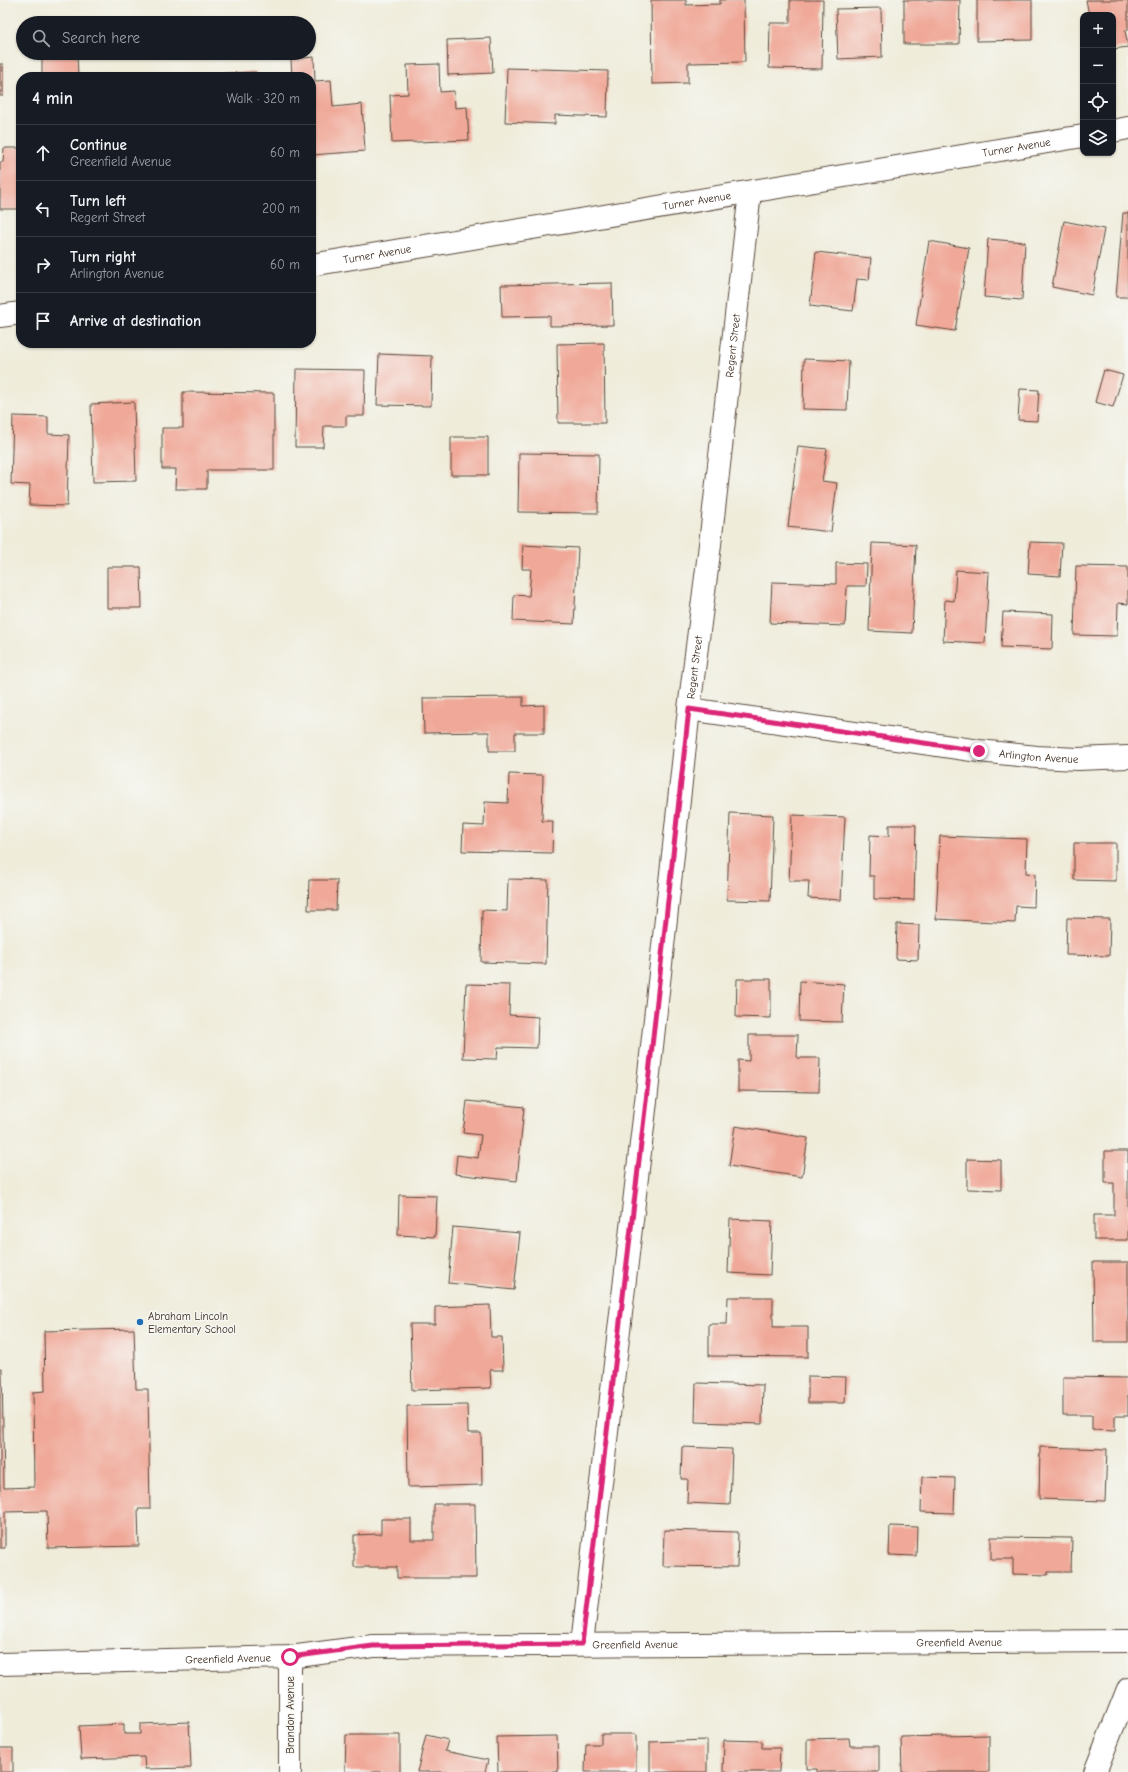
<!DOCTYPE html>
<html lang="en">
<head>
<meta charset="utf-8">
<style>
	:root { --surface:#171b24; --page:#20242c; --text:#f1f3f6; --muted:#9ea1a6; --line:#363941 }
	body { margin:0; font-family:"Comic Neue",sans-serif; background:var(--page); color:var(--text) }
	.controls { position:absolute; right:12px; top:12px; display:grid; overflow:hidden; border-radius:8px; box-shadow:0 1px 3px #0004 }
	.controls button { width:36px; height:36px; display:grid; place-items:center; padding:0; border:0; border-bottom:1px solid var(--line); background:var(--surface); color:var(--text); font:20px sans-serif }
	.stop { position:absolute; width:12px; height:12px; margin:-9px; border:3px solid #db2777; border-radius:50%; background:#fff }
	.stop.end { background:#db2777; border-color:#fff; box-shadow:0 1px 4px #0008 }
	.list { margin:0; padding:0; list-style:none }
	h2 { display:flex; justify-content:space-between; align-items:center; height:52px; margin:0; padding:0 16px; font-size:17px }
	h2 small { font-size:13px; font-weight:400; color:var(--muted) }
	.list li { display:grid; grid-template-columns:26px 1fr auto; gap:12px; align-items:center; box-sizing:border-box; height:56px; padding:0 16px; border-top:1px solid var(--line) }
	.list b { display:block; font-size:15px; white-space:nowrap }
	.list p { margin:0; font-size:13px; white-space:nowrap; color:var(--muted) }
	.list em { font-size:13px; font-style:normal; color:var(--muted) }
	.icon { flex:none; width:22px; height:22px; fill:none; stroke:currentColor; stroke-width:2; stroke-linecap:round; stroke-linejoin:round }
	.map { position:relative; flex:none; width:1128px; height:1772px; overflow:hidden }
	.search { position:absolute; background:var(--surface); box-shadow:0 1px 3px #0004; left:16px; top:16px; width:300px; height:44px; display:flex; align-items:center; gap:10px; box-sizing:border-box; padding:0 14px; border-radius:22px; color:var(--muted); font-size:15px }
	.panel { position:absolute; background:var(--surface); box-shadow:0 1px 3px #0004; left:16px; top:72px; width:300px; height:276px; border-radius:16px }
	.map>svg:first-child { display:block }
	.building { fill:#f0a898 }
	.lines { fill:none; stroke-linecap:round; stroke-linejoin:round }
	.minor-casing { stroke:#56473a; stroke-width:24 }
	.minor { stroke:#fff; stroke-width:22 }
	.route { stroke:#db2777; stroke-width:5 }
	.poi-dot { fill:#1f6fb2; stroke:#f6f6f2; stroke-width:1.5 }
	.labels { text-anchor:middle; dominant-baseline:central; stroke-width:3; stroke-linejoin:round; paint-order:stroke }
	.street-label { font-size:11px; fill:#3b2a1e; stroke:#f6f6f2 }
	.poi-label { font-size:11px; fill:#3b2a1e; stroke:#f6f6f2; text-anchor:start }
</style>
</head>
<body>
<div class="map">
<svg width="1128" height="1772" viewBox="0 0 1128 1772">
	<rect width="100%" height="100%" fill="#f6f6f2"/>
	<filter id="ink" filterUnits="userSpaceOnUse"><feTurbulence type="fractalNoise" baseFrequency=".025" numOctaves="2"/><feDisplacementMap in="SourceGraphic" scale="8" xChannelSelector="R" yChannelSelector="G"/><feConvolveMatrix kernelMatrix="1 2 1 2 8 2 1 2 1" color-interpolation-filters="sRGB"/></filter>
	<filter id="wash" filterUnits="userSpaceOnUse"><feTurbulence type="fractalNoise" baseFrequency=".012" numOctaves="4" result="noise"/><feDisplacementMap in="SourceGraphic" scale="16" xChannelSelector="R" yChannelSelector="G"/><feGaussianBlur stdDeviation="0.9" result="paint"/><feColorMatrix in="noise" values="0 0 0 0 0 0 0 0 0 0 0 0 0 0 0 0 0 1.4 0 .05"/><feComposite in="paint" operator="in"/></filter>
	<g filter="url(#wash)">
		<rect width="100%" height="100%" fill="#efecda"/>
		<g id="blocks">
			<path class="building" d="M651,0H686V5L720,4V0H744L745,62L688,63V83L652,84Z
				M790,0H823L822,69L769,68L770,23H790Z
				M904,0H960L959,44H904Z
				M977,0H1032V40L977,41Z
				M1086,0H1128V30H1125L1128,47L1113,49V15H1089Z
				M881,8L882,57L838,59L836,9Z
				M491,38L493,73L448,75L447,40Z
				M42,53H77L78,77H42Z
				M314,57L315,81L331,80L333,107L362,104L365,151L312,155L311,77H292L291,59Z
				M0,64H3V96H0Z
				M439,64L440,92L454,91L455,108L467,107L469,140L392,143L390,95L408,94L407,65Z
				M507,68L608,71L607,117L555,115V124L505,122Z
				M256,72V77H224V73Z
				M4,148H21V209H0V162H3Z
				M1123,213H1128V297H1116Z
				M1064,221L1104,229L1092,295L1052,287Z
				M988,239L1025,242L1022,300L984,297Z
				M929,241L969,248L955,331L916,325Z
				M816,252L871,258L869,280L857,279L853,311L810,306Z
				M612,283L613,325L550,326V316L502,317L501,285Z
				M604,343L605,423H558L557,344Z
				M379,354L432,356L431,406L377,405Z
				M804,359L849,361L847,410L803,409Z
				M296,369L365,370L364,416H346V426H324L323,447H295Z
				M1104,370L1123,375L1113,407L1095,402Z
				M1020,389L1039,390L1037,421L1018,420Z
				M183,392L274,393V470H207V489H175L176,469H162V428H183Z
				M134,402L136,481L93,482L91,404Z
				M13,416L48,417V434L69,435L67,506L29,505L30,485L11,484Z
				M451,437H488V475H451Z
				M798,446L827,449L822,481L837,483L831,532L788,527Z
				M519,453L599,454L598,513L518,512Z
				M1030,542L1062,543L1060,576L1028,574Z
				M872,543L916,545L912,633L869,631Z
				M523,545L578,548L574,624L513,621L514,595L529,596L531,569H522Z
				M836,563L867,564L866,586H847L845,626L770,623L772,582L836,584Z
				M1076,566L1128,567V604L1118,603L1117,636L1074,635Z
				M107,567H141L142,608H107Z
				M956,570L989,572L985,643L943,641L945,600L954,601Z
				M1003,612L1053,614L1052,649L1001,647Z
				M523,697V706L544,705V733H515V751H489V732L424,733L423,698Z
				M509,774L543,775L542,821H553L552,853L462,851L463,825L484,826L485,802L508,803Z
				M730,813L773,815L770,901L727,900Z
				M792,815L845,817L841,900L808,898L809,881H789Z
				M889,825H916L914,900L874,899V876H869L870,835L889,836Z
				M940,836L1027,839L1026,873L1035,874L1034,907L1016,906L1015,923L936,919Z
				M1074,843H1116V881L1074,880Z
				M508,879L548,880L546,964L481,962L482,910L507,911Z
				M309,880H337L336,910H308Z
				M1067,918L1110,919L1109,956L1066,955Z
				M897,924L919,925L918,960L896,959Z
				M737,979H771V1018L736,1017Z
				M800,981L844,984L842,1022L799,1021Z
				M466,984L510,985L509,1015L538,1017L537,1048L498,1047L497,1059L463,1058Z
				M749,1035H798L797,1058H820L819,1092L738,1091V1060L749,1061Z
				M467,1101L524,1107L517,1181L455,1174L457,1155L478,1158L481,1135L463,1133Z
				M735,1126L808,1138L802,1177L729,1166Z
				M1105,1151H1128V1240H1094V1215H1114V1183H1105Z
				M967,1159L1001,1160V1190L967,1189Z
				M399,1195L437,1196L435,1237L398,1235Z
				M730,1219L772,1221L770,1275L728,1273Z
				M453,1227L520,1233L514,1290L448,1283Z
				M1093,1262H1128V1342H1094Z
				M728,1297H773V1327H808V1357L709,1356V1324H727Z
				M490,1305L491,1337H502L503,1370H490L491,1388L412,1390L410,1324H435V1307Z
				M134,1329L136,1389H148L150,1509H138L139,1546L48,1548L47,1511L5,1512V1548H0V1368H2L4,1488L34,1487L33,1392L45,1391L44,1331Z
				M808,1376L846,1377L845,1403H808Z
				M1063,1377L1128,1378V1416H1115V1431L1092,1430V1415H1063Z
				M696,1383L763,1385L762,1424L695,1422Z
				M467,1405L468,1433H481L482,1485L408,1487L407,1406Z
				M682,1447L732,1449L730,1505L687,1503L688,1479H681Z
				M1040,1447L1107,1449L1105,1501L1039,1499Z
				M922,1477L955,1478L954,1513L921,1512Z
				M434,1504H475L476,1578H397V1567H354V1535L381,1534V1519H411V1540H434Z
				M890,1526L917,1527L916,1556L889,1555Z
				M664,1530L738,1532L737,1567L663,1566Z
				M991,1537L1072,1538L1071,1572H1048V1575L1013,1574V1559H991Z
				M189,1722L191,1768L145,1769L144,1757L81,1759L79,1726L124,1724V1734H140V1724Z
				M601,1734H636V1772H585L586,1744H601Z
				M346,1735H400V1772H345Z
				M426,1735L448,1740L445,1751L488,1760L485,1772H417Z
				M989,1735V1772H902L901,1737Z
				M557,1736L558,1772H498L497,1737Z
				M849,1738L850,1746H879V1772H817V1769H807V1739Z
				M707,1740V1772H650V1742Z
				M724,1740L762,1741V1748H780L779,1772H723Z
				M0,1748H13V1772H0Z"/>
		</g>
	</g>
	<g filter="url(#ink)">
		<use href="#blocks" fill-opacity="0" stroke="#56473a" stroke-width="1"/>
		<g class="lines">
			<g class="minor-casing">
				<g id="minor">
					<path d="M1113,131L1128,128"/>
					<path id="s1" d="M311,265L1083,136"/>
					<path d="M0,316L21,313"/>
					<path id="s2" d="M689,709L979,751L1037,757L1078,759L1128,757"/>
					<path id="s3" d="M582,1644L646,1101L689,709L709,553L750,192"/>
					<path id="s4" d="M0,1664L290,1657L373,1646L1128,1641"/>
					<path d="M290,1772V1657"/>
					<path d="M1095,1772L1128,1689"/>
				</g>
			</g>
			<use href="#minor" class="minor"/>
		</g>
	</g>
	<g class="lines" filter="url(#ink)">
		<path class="route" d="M290,1657L373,1646L582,1644L646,1101L689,709L979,751"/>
	</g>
	<circle class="poi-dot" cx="140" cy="1322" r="4"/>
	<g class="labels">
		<g class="street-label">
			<text stroke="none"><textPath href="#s1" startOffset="715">Turner Avenue</textPath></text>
			<text stroke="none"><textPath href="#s1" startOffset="391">Turner Avenue</textPath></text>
			<text stroke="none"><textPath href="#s1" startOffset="67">Turner Avenue</textPath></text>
			<text stroke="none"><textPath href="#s3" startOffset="1307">Regent Street</textPath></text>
			<text stroke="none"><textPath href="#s3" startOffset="983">Regent Street</textPath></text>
			<text stroke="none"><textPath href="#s2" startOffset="353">Arlington Avenue</textPath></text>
			<text stroke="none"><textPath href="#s4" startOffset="960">Greenfield Avenue</textPath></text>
			<text stroke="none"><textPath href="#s4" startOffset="636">Greenfield Avenue</textPath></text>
			<text stroke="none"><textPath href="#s4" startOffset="228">Greenfield Avenue</textPath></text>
			<text transform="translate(290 1715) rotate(-90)">Brandon Avenue</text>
		</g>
		<g class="poi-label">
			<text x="148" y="1316">Abraham Lincoln<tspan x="148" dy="13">Elementary School</tspan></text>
		</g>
	</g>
</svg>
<div class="controls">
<button>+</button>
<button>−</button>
<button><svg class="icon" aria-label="locate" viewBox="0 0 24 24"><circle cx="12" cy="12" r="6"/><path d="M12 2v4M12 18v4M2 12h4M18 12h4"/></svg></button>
<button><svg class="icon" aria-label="layers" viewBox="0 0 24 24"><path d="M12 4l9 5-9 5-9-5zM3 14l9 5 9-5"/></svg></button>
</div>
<div class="stop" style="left:290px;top:1657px"></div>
<div class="stop end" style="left:979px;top:751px"></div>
<div class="search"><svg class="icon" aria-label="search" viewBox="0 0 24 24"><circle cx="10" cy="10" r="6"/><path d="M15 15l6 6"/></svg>Search here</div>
<section class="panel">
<h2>4 min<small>Walk · 320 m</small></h2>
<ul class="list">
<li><svg class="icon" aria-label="ahead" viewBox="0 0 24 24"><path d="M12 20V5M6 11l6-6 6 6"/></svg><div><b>Continue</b><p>Greenfield Avenue</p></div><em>60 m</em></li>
<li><svg class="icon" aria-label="left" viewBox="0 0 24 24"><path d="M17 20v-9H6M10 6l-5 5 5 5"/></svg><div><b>Turn left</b><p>Regent Street</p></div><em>200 m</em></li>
<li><svg class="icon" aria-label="right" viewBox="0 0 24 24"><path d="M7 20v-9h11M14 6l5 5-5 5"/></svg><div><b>Turn right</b><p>Arlington Avenue</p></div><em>60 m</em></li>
<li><svg class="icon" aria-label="arrive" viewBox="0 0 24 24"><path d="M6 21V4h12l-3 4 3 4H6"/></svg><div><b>Arrive at destination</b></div></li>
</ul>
</section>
</div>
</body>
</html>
